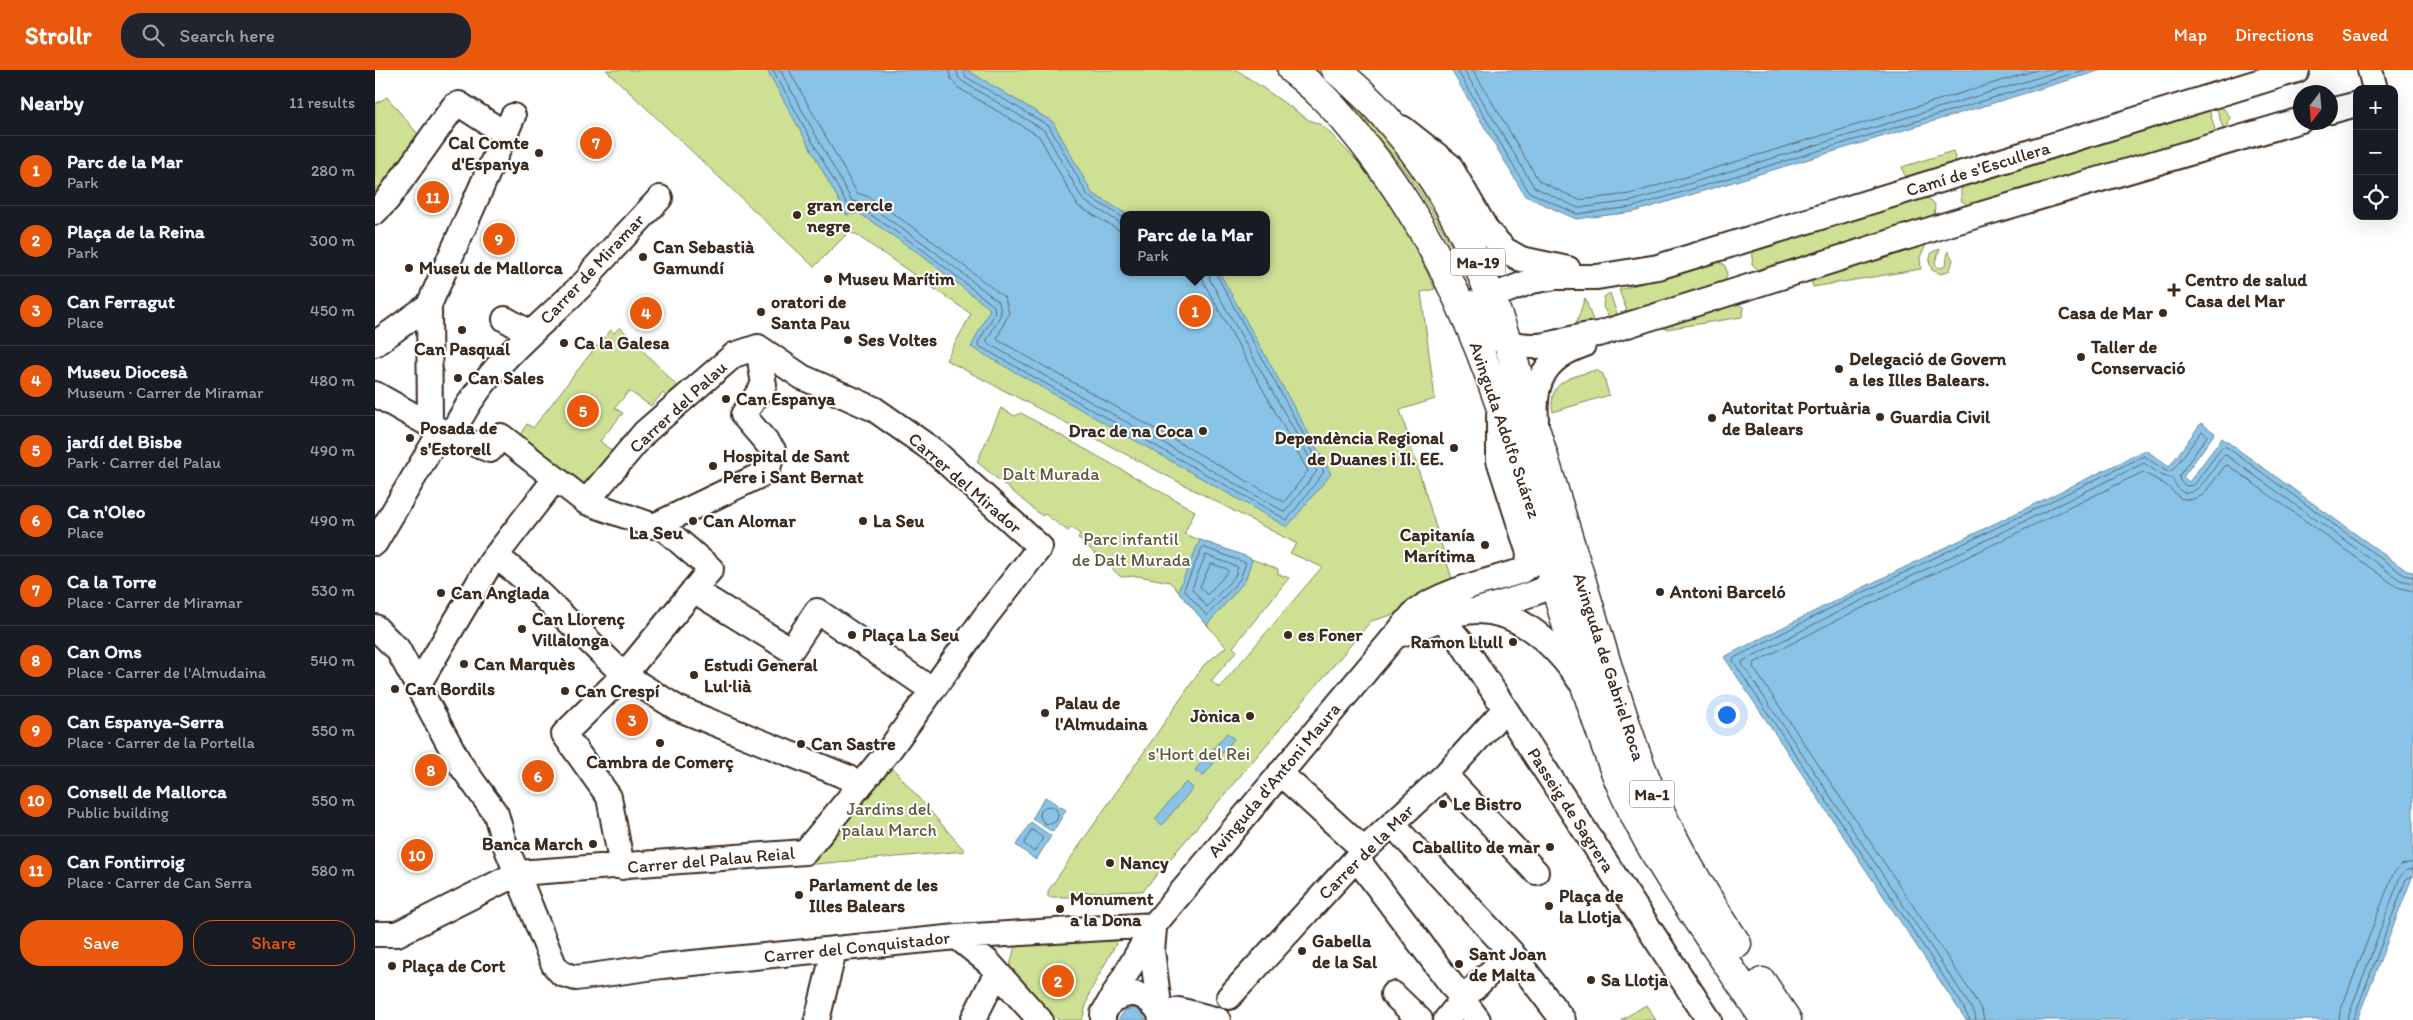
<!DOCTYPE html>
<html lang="en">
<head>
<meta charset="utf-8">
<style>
	:root { --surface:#171b24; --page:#20242c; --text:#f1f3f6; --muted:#9ea1a6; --line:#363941; --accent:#ea580c }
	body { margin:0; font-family:Itim,sans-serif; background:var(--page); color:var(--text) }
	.controls { position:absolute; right:15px; top:15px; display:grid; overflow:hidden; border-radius:10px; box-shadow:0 5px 20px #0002 }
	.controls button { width:45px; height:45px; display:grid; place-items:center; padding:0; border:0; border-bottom:1px solid var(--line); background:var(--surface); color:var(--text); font:25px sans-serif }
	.compass { position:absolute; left:1918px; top:15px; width:45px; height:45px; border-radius:50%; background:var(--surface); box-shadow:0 5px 20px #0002; rotate:196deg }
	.you { position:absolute; left:1351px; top:644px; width:18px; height:18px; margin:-12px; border:4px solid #fff; border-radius:50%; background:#1a73e8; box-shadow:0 0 0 8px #1a73e833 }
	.badge { display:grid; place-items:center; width:32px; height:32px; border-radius:50%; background:var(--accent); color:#fff; font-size:16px; font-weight:700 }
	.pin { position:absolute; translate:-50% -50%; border:2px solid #fff; box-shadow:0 1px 5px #0006 }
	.popup { position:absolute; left:745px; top:141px; width:150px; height:65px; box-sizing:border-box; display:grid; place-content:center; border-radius:10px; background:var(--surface); filter:drop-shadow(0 1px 4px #0005); font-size:16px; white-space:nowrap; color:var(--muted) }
	.popup b { font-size:19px; color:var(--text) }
	.popup::after { content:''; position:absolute; left:50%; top:100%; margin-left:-10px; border:10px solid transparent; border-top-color:var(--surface) }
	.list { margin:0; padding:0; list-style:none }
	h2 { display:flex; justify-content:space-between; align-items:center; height:65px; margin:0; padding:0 20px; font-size:21px }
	h2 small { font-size:16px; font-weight:400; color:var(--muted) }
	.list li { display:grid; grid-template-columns:32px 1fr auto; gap:15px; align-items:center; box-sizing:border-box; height:70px; padding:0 20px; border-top:1px solid var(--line) }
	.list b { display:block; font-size:19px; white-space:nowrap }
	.list p { margin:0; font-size:16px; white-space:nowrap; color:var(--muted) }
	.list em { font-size:16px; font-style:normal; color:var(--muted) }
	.actions { display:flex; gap:10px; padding:15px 20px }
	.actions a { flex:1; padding:11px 0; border:1px solid var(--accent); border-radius:20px; text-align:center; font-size:18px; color:var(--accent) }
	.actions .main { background:var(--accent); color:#fff }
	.icon { flex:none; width:28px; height:28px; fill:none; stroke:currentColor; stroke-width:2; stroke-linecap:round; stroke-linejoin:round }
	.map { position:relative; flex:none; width:2038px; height:950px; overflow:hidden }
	header { display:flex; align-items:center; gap:30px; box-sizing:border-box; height:70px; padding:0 25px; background:var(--accent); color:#fff }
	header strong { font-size:24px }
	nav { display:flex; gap:28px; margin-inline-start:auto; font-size:18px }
	.search { width:350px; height:45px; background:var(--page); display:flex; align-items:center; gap:12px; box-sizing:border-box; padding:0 18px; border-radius:20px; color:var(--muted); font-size:19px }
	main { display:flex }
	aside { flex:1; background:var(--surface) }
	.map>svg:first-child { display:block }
	.green { fill:#cde094; stroke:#848559; fill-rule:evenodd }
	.water { fill:#89c4e8; stroke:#6a8697 }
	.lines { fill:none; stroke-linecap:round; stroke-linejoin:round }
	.shore { stroke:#5a686f; stroke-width:1 }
	.minor-casing { stroke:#3b2a1e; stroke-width:28 }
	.highway-casing { stroke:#3b2a1e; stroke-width:31 }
	.minor { stroke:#fff; stroke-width:24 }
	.highway { stroke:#fff; stroke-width:28 }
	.poi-dot { fill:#3b2a1e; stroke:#fff; stroke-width:2 }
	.labels { text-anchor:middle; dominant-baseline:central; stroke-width:4; stroke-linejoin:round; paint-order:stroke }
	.shield { fill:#fff; stroke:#766a62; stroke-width:1 }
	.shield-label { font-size:16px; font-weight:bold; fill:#3b2a1e }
	.poi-label { font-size:18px; font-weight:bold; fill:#3b2a1e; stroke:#fff; text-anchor:start }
	.street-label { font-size:18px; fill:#3b2a1e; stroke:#fff }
	.park-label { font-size:18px; fill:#60583c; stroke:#fff }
	.neighbourhood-label { font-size:19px; font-weight:bold; fill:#3b2a1e; stroke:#fff }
</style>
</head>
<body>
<header>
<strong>Strollr</strong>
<div class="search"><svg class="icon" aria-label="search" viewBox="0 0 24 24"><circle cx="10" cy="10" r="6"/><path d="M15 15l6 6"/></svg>Search here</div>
<nav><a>Map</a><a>Directions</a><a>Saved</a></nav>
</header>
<main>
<aside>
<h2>Nearby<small>11 results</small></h2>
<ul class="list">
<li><span class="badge">1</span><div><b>Parc de la Mar</b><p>Park</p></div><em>280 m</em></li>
<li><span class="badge">2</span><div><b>Plaça de la Reina</b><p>Park</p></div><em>300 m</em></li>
<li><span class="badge">3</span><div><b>Can Ferragut</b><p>Place</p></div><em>450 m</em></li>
<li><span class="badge">4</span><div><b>Museu Diocesà</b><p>Museum · Carrer de Miramar</p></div><em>480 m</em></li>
<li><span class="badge">5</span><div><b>jardí del Bisbe</b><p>Park · Carrer del Palau</p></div><em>490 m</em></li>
<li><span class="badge">6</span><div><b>Ca n'Oleo</b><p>Place</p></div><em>490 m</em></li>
<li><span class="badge">7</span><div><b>Ca la Torre</b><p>Place · Carrer de Miramar</p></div><em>530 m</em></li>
<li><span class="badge">8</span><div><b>Can Oms</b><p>Place · Carrer de l'Almudaina</p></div><em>540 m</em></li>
<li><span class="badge">9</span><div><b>Can Espanya-Serra</b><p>Place · Carrer de la Portella</p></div><em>550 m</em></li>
<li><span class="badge">10</span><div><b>Consell de Mallorca</b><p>Public building</p></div><em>550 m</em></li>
<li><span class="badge">11</span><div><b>Can Fontirroig</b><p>Place · Carrer de Can Serra</p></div><em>580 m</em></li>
</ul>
<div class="actions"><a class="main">Save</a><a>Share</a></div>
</aside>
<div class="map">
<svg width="2038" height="950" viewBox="0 0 2038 950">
	<rect width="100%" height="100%" fill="#fff"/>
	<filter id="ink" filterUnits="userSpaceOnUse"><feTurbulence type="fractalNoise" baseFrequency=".02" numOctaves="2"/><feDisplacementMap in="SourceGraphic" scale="10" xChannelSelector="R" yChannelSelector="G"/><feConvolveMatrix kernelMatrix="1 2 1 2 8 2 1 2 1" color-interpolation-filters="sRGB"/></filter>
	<g filter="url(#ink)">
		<path class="green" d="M231,0H862L934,50L947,55L983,92L1016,136L1038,173L1060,219L1046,222L1060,329L1025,340L1081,522L1048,536L996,551L768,821L697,823V827H673V821L829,595L851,577L795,512L763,506L746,507L703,468L705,464L696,457L693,461L670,444L667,446L602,392L626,338L640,346L646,343L820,441L809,464L903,499V504L914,508L858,577L862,581L836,611L844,618L947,497L915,483L922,474L571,290L596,244L480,164L473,163L439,197ZM749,145H891V202H749Z
			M931,0H944L989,39L1041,103L1089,189L1084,192C1057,138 1025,88 982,45C966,29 948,15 931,0Z
			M12,27L47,69L12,123L5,116L0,121V34Z
			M1841,36L1849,39L1855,47L1853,56L1849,61Z
			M1834,39L1841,63L1594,137L1586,130V119L1592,113Z
			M1578,81L1582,94L1531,110L1527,97Z
			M1549,127L1556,130L1560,135L1559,147L1388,201L1382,199L1377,194L1378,183L1383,177Z
			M1551,175L1545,187L1546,199L1438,217L1436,210Z
			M1565,179L1560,192L1562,197L1566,198L1571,195L1573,181L1578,190L1575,200L1566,204L1557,200L1554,191L1557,182Z
			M1338,191L1349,194C1353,201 1353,207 1348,215L1253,244L1244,220Z
			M1235,223L1243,247L1233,246L1228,237L1229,227Z
			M1210,228L1218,251L1217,254L1199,260Z
			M1363,234L1369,238L1367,247L1291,259L1288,258L1290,255Z
			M245,257L308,322L296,332L288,323L276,336L254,321L240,338L248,343L225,371L238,382L217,423L143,368L152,354L158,358L212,288L236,260L239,263Z
			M1221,300L1228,304L1234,325L1178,342C1172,310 1197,307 1221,300Z
			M514,694L590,781L429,795Z
			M744,868L715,922L707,950H683L634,900L641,871Z
			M1271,935L1281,950H1246Z"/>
		<path class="water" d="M392,0H592L678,52L717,123L753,145H749V202H844L956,404L912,457L596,277L615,239L545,184L484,143L472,145Z
			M1076,0H1727L1259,142L1201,149L1150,126Z
			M1826,353L1840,363L1808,407L1814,412L1847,368L2032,501L2038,502V805L1982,950H1591L1349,587L1450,536L1771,380L1794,397Z
			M825,470L873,487L877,490L870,511L832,555L803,521Z
			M852,663L859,669L828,706L820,700Z
			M811,712L818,718L787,755L780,749Z
			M670,727L691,740L678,762L657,749Z
			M656,752L676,766L661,790L641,775Z
			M759,938L767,942L771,950H743L750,940Z"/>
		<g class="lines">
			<path class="shore" d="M398,0L474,138L487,139L548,180L619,236L620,243L603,273L604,276L912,450L949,402L840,202
				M405,0L477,131L490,133L551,175L624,232L626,244L612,270V273L910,442L942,401L835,210L834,202
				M414,0L482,123L494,127L555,169L630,228L634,243L622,268L623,270L909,432L933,401L829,213L826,202
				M574,0L576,9L582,17L664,66L703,136L749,163
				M582,0L583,7L588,12L669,60L708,130L749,155
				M588,0L591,7L674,56L713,126L749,148
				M1082,0L1154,122L1202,144L1258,137L1710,0
				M1089,0L1159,117L1203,138L1257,131L1688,0
				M1098,0L1164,111L1204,130L1255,124L1662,0
				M828,477L871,493L865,509L832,546L809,520Z
				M831,485L863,497L860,506L832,537L817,519Z
				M838,494L852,499L853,502L832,525L825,517L835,495Z
				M665 745a9 9 0 1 1 18 0a9 9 0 1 1-18 0Z
				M657,760L668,768L659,782L649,774Z
				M1595,950L1585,931L1358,591L1359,588L1452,540L1769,386L1791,401H1797L1827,361L1832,366L1804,406L1805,411L1811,416L1819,415L1847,377L1850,376L2029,505L2038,507
				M1601,950L1600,944L1590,928L1367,594L1368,591L1455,546L1769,393L1788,406L1797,408C1813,446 1836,401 1848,386L1851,385L2025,510L2038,513
				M1609,950L1607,941L1597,924L1378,597L1379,593L1458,552L1768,402L1791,415L1805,428L1816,430L1828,425L1850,396L1853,395L2022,517L2038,521
				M1964,950L1965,942L2018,804L2026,795L2038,792
				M1972,950L2025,807L2030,801L2038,799
				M1978,950L2031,809L2038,806"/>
			<g class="minor-casing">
				<path id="minor" d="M1995,0L2000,19
					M1956,41L1982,34
					M1027,58L1074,95L1112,161L1130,180L1146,189L1193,199
					M0,142L12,130L79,36L84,34L129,63
					M1095,233C1100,242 1103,253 1111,261C1124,274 1152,278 1170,275C1189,272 1203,265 1224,264L1580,152L1926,50
					M1103,240L1128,222L1157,211L1181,207H1222L1283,197L1922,0
					M130,249L155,263
					M0,274L54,235
					M0,324L66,361L115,380L126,366L211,432L279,456L392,402L398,380L368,345L389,315L383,277
					M1161,349C1158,311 1170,288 1208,275
					M55,355L54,235L138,46
					M77,365C105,300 166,257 214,208L219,199L285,128
					M211,432L270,362L359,285L383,277
					M0,473L66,361
					M121,486L152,511L249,605L302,638L472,707L484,717
					M320,521L416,580L442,541L557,620
					M1064,529C1068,551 1073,557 1087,573L1334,950
					M1103,540C1126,532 1180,523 1192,500
					M0,557L18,575
					M1020,566C1042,560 1062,548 1085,543C1136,531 1179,573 1205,611
					M22,578L85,694L121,744L128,769L179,895L187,904L201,908L287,896L582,867L779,855
					M43,615L116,492L180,409
					M905,703L989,780
					M1070,705L1161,802
					M1017,754L1136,882L1188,950
					M982,789L1103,950
					M247,797L234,727L189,664L249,605L336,499L284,454
					M779,859L777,881L786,950
					M0,864H22L143,803L430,782L515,679L610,547L665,477L559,381L499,339L427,307L383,277
					M582,867L613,892L665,950
					M1018,924L1045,950
					M854,927L989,780L1070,705L1130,639
					M737,930C757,920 769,922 784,941
					M785,945L804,940L843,950
					M442,950L459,881
					M598,950L622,902
					M728,950V944L779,855L1040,542C1069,520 1112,512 1146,501L1153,496L1154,483L1124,390V346
					M1071,950L1087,930L1136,882"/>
			</g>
			<g class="highway-casing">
				<path id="highway" d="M917,0C948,23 972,52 995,82C1134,260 1160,491 1238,696C1273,789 1336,867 1390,950
					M961,0C1074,92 1115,214 1157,348C1179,418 1200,488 1221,558C1235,604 1248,649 1265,694C1289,758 1324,816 1362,874
					M1387,912L1412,950"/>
			</g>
			<use href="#minor" class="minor"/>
			<use href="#highway" class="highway"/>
		</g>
	</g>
	<g class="poi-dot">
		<circle cx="164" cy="83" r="5"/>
		<circle cx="422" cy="145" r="5"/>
		<circle cx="268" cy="187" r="5"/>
		<circle cx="34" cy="198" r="5"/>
		<circle cx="453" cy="209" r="5"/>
		<path d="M1796.5 212.5h5v5h5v5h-5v5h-5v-5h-5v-5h5z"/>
		<circle cx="386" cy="242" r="5"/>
		<circle cx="1788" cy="243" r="5"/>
		<circle cx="87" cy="260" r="5"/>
		<circle cx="473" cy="270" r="5"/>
		<circle cx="189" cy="273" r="5"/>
		<circle cx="1706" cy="287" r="5"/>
		<circle cx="1464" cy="299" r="5"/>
		<circle cx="83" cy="308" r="5"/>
		<circle cx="351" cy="329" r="5"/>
		<circle cx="1505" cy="347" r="5"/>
		<circle cx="1337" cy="348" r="5"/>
		<circle cx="828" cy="361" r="5"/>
		<circle cx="35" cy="368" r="5"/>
		<circle cx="1079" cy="378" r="5"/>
		<circle cx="338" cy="396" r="5"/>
		<circle cx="318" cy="451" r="5"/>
		<circle cx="488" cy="451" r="5"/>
		<circle cx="1110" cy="475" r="5"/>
		<circle cx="1285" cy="522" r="5"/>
		<circle cx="66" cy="523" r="5"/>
		<circle cx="147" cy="559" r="5"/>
		<circle cx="477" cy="565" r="5"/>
		<circle cx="913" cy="565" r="5"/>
		<circle cx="1138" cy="572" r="5"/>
		<circle cx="89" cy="594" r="5"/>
		<circle cx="319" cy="605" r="5"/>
		<circle cx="20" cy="619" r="5"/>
		<circle cx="190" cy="621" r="5"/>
		<circle cx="670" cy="643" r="5"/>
		<circle cx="875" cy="646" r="5"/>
		<circle cx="285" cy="673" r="5"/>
		<circle cx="426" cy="674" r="5"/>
		<circle cx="1068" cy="734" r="5"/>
		<circle cx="218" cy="774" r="5"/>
		<circle cx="1175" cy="777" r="5"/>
		<circle cx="735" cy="793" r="5"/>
		<circle cx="424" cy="825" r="5"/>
		<circle cx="1174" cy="836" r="5"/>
		<circle cx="685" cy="839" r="5"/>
		<circle cx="927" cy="881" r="5"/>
		<circle cx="1084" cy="894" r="5"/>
		<circle cx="17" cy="896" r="5"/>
		<circle cx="1216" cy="910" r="5"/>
	</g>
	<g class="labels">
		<g class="shield">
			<rect x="1075.5" y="178.5" width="55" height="27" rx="4"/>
			<rect x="1254.5" y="710.5" width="45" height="27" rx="4"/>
		</g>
		<g class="shield-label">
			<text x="1103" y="192">Ma-19</text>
			<text x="1277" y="724">Ma-1</text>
		</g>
		<g class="poi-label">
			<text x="154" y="73" text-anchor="end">Cal Comte<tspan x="154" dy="21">d'Espanya</tspan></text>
			<text x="432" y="135">gran cercle<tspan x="432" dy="21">negre</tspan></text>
			<text x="278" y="177">Can Sebastià<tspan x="278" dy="21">Gamundí</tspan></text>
			<text x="44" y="198">Museu de Mallorca</text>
			<text x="463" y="209">Museu Marítim</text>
			<text x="1810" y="210">Centro de salud<tspan x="1810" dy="21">Casa del Mar</tspan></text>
			<text x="396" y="232">oratori de<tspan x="396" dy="21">Santa Pau</tspan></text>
			<text x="1778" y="243" text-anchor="end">Casa de Mar</text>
			<text x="483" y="270">Ses Voltes</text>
			<text x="199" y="273">Ca la Galesa</text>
			<text x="1716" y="277">Taller de<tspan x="1716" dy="21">Conservació</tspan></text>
			<text x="87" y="279" text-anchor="middle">Can Pasqual</text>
			<text x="1474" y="289">Delegació de Govern<tspan x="1474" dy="21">a les Illes Balears.</tspan></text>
			<text x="93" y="308">Can Sales</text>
			<text x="361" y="329">Can Espanya</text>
			<text x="1347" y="338">Autoritat Portuària<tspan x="1347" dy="21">de Balears</tspan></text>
			<text x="1515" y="347">Guardia Civil</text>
			<text x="45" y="358">Posada de<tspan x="45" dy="21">s'Estorell</tspan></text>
			<text x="818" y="361" text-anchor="end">Drac de na Coca</text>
			<text x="1069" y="368" text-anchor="end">Dependència Regional<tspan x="1069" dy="21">de Duanes i II. EE.</tspan></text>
			<text x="348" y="386">Hospital de Sant<tspan x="348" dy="21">Pere i Sant Bernat</tspan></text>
			<text x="328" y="451">Can Alomar</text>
			<text x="498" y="451">La Seu</text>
			<text x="1100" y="465" text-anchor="end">Capitanía<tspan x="1100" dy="21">Marítima</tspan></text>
			<text x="1295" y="522">Antoni Barceló</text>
			<text x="76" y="523">Can Anglada</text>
			<text x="157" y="549">Can Llorenç<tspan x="157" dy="21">Villalonga</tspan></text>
			<text x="487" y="565">Plaça La Seu</text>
			<text x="923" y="565">es Foner</text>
			<text x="1128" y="572" text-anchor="end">Ramon Llull</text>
			<text x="99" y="594">Can Marquès</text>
			<text x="329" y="595">Estudi General<tspan x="329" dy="21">Lul·lià</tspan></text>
			<text x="30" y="619">Can Bordils</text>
			<text x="200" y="621">Can Crespí</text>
			<text x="680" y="633">Palau de<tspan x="680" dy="21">l'Almudaina</tspan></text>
			<text x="865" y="646" text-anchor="end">Jònica</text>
			<text x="436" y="674">Can Sastre</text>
			<text x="285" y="692" text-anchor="middle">Cambra de Comerç</text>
			<text x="1078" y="734">Le Bistro</text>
			<text x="208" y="774" text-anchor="end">Banca March</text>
			<text x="1165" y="777" text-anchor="end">Caballito de mar</text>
			<text x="745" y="793">Nancy</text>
			<text x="434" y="815">Parlament de les<tspan x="434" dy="21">Illes Balears</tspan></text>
			<text x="1184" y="826">Plaça de<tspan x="1184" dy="21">la Llotja</tspan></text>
			<text x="695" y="829">Monument<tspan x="695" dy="21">a la Dona</tspan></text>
			<text x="937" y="871">Gabella<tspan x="937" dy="21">de la Sal</tspan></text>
			<text x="1094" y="884">Sant Joan<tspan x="1094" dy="21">de Malta</tspan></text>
			<text x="27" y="896">Plaça de Cort</text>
			<text x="1226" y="910">Sa Llotja</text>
		</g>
		<g class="street-label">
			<text transform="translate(1603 99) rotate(-17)">Camí de s'Escullera</text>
			<text transform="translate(217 199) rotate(-47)">Carrer de Miramar</text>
			<text transform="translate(303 337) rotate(-43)">Carrer del Palau</text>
			<text transform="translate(1130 360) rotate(71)">Avinguda Adolfo Suárez</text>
			<text transform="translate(590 413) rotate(41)">Carrer del Mirador</text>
			<text transform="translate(1234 597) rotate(72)">Avinguda de Gabriel Roca</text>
			<text transform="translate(899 710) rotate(-50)">Avinguda d'Antoni Maura</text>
			<text transform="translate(1196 740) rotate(57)">Passeig de Sagrera</text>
			<text transform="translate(991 782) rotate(-45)">Carrer de la Mar</text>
			<text transform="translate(336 790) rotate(-5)">Carrer del Palau Reial</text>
			<text transform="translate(482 877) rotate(-6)">Carrer del Conquistador</text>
		</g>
		<g class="park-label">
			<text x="676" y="404">Dalt Murada</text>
			<text x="756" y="469">Parc infantil<tspan x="756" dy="21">de Dalt Murada</tspan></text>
			<text x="824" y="684">s'Hort del Rei</text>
			<text x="514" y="739">Jardins del<tspan x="514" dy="21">palau March</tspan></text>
		</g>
		<g class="neighbourhood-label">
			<text x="281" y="462">La Seu</text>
		</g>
	</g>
</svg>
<div class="controls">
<button>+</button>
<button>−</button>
<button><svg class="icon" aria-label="locate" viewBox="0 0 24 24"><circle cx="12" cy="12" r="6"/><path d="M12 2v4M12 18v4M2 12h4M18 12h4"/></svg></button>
</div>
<svg class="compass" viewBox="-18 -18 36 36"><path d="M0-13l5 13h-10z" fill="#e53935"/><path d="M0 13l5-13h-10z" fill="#9ea1a6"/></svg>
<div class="you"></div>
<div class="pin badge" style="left:820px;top:241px">1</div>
<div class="popup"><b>Parc de la Mar</b>Park</div>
<div class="pin badge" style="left:683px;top:911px">2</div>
<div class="pin badge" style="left:257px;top:650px">3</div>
<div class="pin badge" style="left:271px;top:243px">4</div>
<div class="pin badge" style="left:208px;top:341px">5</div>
<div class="pin badge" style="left:163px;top:706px">6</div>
<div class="pin badge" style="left:221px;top:73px">7</div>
<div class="pin badge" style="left:56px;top:700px">8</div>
<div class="pin badge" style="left:124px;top:169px">9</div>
<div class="pin badge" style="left:42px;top:785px">10</div>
<div class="pin badge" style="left:58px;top:127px">11</div>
</div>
</main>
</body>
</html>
